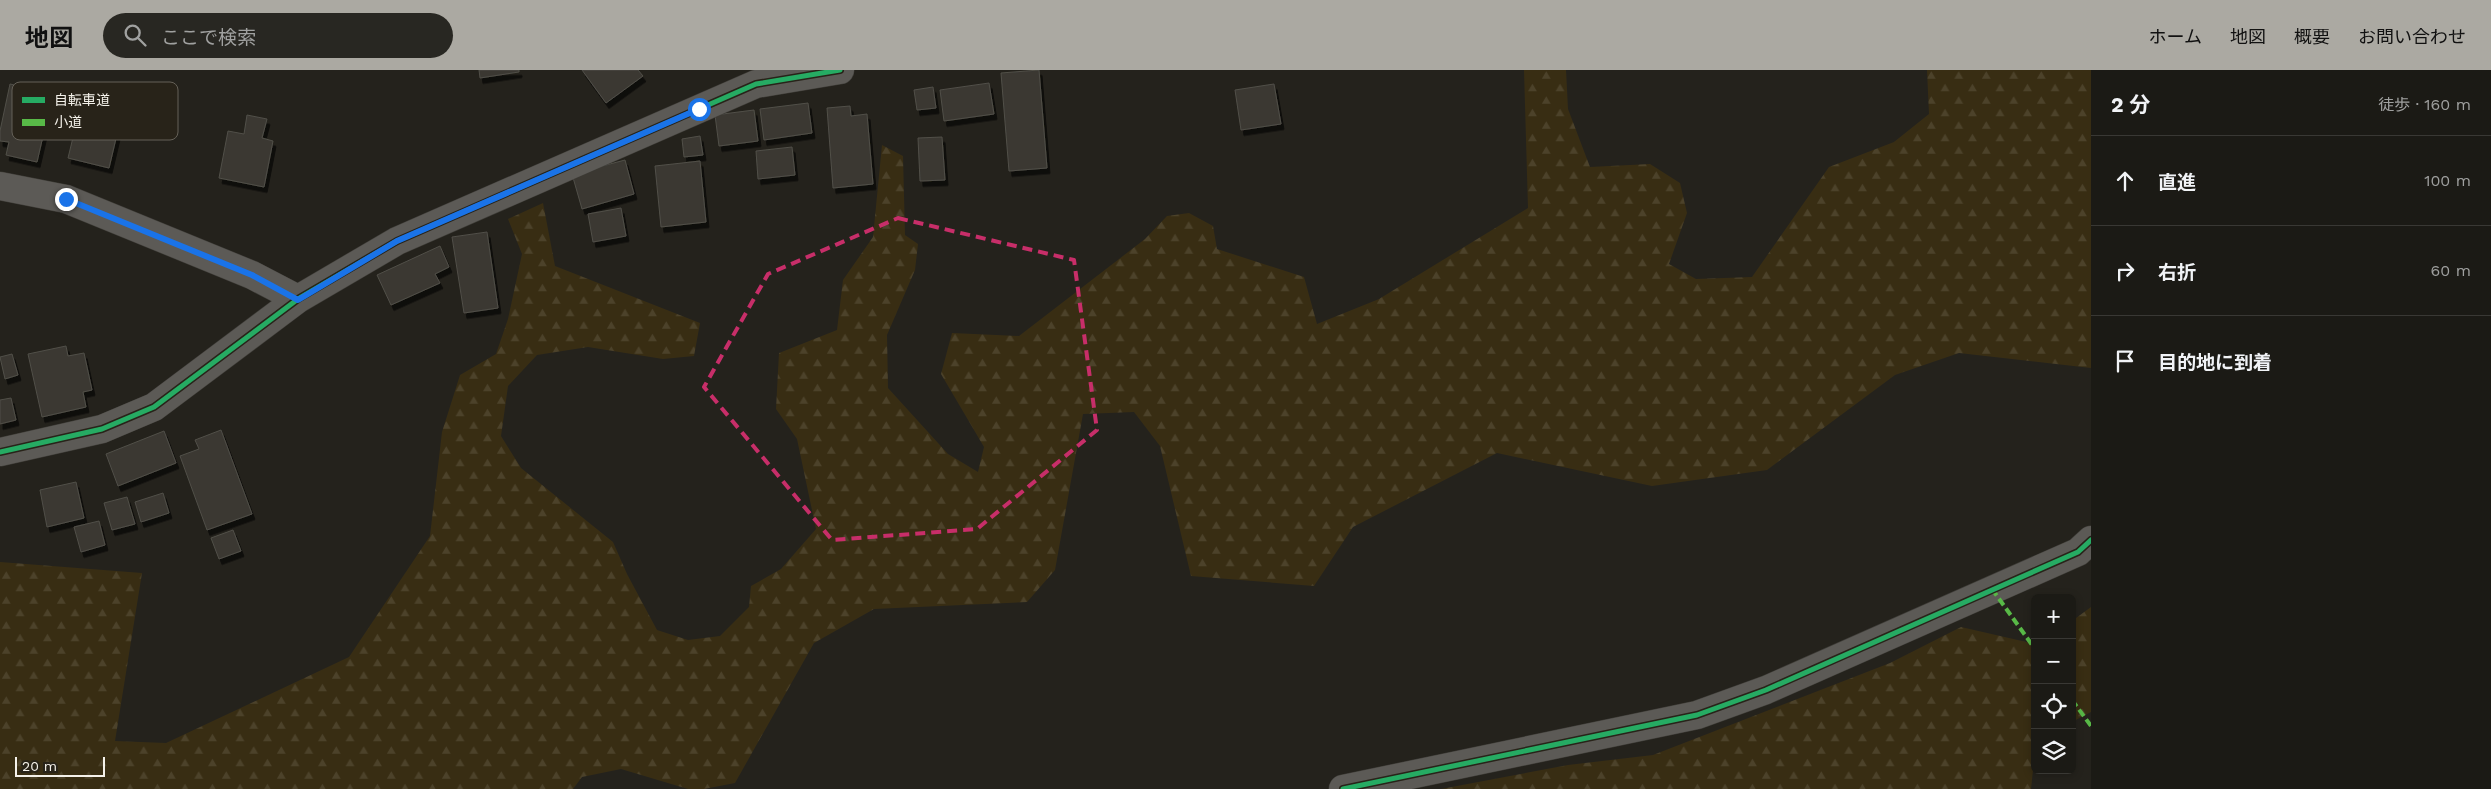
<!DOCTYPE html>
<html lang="ja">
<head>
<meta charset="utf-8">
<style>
	:root { --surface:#1b1a15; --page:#282722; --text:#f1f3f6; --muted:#a0a1a0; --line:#393834; --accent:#aba9a2 }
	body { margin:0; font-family:"Work Sans","Noto Sans JP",sans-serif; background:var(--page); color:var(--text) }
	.controls { position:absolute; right:15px; bottom:15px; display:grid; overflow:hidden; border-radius:8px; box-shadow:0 2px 8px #0003 }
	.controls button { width:45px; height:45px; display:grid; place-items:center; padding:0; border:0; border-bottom:1px solid var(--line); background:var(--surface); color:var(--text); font:25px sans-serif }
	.scale { position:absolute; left:15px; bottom:12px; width:90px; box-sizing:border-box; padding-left:5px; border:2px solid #f4f1ea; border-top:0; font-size:14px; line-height:18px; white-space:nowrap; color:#f4f1ea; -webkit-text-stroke:4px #282319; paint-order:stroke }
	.stop { position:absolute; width:15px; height:15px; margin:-11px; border:4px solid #1a73e8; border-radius:50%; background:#fff }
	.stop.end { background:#1a73e8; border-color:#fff; box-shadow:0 1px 5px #0008 }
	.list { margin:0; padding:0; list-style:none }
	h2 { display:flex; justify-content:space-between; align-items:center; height:65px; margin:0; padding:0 20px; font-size:21px }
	h2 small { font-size:16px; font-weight:400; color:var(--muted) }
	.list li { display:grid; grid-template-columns:32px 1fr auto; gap:15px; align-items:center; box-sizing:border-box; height:90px; padding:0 20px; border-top:1px solid var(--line) }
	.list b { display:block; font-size:19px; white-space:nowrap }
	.list em { font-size:16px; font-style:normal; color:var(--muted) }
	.icon { flex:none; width:28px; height:28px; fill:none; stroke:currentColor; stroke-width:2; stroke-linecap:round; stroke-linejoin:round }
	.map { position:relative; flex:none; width:2091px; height:719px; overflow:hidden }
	header { display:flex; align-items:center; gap:30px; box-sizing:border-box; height:70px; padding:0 25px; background:var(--accent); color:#111 }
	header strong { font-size:24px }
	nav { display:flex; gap:28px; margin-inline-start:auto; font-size:18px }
	.search { width:350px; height:45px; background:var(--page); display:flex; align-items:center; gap:12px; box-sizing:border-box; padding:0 18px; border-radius:28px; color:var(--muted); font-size:19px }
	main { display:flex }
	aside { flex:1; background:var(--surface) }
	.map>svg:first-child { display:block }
	.forest { fill:url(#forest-firs) }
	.building { fill:#3a3833; stroke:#514f48; filter:url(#shadow) }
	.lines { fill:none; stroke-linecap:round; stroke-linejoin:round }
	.minor-casing { stroke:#3f3d38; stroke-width:29 }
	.minor { stroke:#5c5a56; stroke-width:28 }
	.quiet { stroke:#58b947; stroke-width:4; stroke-dasharray:8 4; stroke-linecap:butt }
	.cycleway-casing { stroke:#282319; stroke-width:8 }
	.cycleway { stroke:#26ab63; stroke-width:5 }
	.route { stroke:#1a73e8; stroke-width:6 }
	.marked { fill:none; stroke:#c72e69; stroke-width:4; stroke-dasharray:10 6; stroke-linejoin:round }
	.key { fill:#282319; stroke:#656158; stroke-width:1 }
	.key-label { font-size:14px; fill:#f4f1ea }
</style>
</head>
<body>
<header>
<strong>地図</strong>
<div class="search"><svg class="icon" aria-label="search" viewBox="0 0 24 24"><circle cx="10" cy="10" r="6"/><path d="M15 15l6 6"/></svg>ここで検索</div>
<nav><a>ホーム</a><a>地図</a><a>概要</a><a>お問い合わせ</a></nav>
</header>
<main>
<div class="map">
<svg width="2091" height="719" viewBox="0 0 2091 719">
	<defs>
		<pattern id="forest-firs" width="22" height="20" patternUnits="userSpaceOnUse" patternTransform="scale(1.25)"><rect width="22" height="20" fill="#382d13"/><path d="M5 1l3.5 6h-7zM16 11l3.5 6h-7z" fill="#4c422a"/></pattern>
		<filter id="shadow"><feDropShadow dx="3" dy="5.5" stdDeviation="0" flood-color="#0009"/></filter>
	</defs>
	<rect width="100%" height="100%" fill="#24221c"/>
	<path class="forest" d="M1524,0H1566L1568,39L1590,97L1650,94L1680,113L1687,143L1669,194L1696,209L1752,207L1829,97L1894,72L1929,44L1927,0H2091V298L1959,283L1895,305L1767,400L1652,416L1497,383L1353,457L1314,516L1191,506L1160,376L1134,342L1083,344L1055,500L1027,532L874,539L814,573L735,713L704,719H688L621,699L582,707L573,719H0V492L142,503L115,671L166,673L349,587L430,466L442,362L460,305L496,284L508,249L522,184L508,149L543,133L555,196L700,253L694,286L663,289L588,277L537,285L508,316L501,366L521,398L613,472L627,504L657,560L688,570L720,566L749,537L751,516L781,499L816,459L797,369L776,339L779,283L837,260L843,210L873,167L882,75L903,86L905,165L918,174L915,200L887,265L888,318L948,384L978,402L984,377L941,304L952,263L1019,266L1145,169L1167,146L1189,143L1213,156L1217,179L1304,207L1317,254L1379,229L1528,138Z
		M2091,537V642L2072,652V551Z
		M1961,557L2035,574V681L2031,719H1441L1568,695L1653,685L1890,593Z"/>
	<path class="building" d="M479,0H519V2L480,8Z
		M582,0H638L643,6L606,33Z
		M1039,0L1047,98L1009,101L1001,3Z
		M989,13L994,44L944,51L940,20Z
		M10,14L53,23L37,92L6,85L9,72L0,71V61Z
		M1274,14L1281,54L1241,60L1235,20Z
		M933,17L936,38L917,40L914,20Z
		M808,33L812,63L764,70L760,39Z
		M850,36L851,46L867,44L873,114L833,118L827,38Z
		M754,40L758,71L719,76L715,45Z
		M247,45L267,49L262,68L273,71L264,117L219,108L228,61L244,64Z
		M77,51L118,60L109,98L68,88Z
		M700,66L703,85L684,87L682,69Z
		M942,67L945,110L920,111L918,68Z
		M792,77L795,105L758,109L756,81Z
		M625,90L634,124L582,139L572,104Z
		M700,91L706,152L661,157L655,96Z
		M621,138L626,166L593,172L588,144Z
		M487,162L498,238L464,243L452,167Z
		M440,176L449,197L435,204L440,213L391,235L377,205Z
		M66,276L68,286L84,283L92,320L83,322L86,337L42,347L28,284Z
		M12,284L18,305L5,309L0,287Z
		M11,328L16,350L0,354V330Z
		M221,360L252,444L207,460L180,386L199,379L195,370Z
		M164,361L176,393L118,416L106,384Z
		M76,412L84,448L47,457L40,420Z
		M163,423L169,443L141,452L135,432Z
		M127,427L135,454L112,460L104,433Z
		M99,451L105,475L81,482L74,457Z
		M233,460L241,481L219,489L211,468Z"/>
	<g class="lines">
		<g class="minor-casing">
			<path id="minor" d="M0,116L66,129L252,205L298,229
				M0,382L102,359L154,337L298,229L397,171L756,14L840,0
				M1343,719L1697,645L1766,620L2078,482L2091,470"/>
		</g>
		<use href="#minor" class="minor"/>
		<path class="quiet" d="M1992,519L2035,579
			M2072,630L2091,656"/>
		<g class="cycleway-casing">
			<path id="cycleway" d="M0,382L102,359L154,337L298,229L397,171L756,14L840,0
				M1343,719L1697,645L1766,620L2078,482L2091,470"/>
		</g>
		<use href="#cycleway" class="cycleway"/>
	</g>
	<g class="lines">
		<path class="route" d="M66,129L252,205L298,230L397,171L699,39"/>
	</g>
	<path class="marked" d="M898,148L1074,190L1097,360L977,459L832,470L704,317L768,204Z"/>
	<rect x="12" y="12" width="166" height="58" rx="8" class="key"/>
	<rect x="22" y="27" width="23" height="6" fill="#26ab63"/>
	<rect x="22" y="49" width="23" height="7" fill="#58b947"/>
	<g class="key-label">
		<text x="54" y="35">自転車道</text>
		<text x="54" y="57">小道</text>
	</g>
</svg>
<div class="controls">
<button>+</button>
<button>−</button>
<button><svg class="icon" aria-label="locate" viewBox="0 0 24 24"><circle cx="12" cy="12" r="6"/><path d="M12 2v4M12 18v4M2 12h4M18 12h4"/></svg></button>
<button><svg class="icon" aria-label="layers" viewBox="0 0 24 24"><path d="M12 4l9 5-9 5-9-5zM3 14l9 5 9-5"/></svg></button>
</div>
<div class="scale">20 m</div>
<div class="stop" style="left:699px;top:39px"></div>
<div class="stop end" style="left:66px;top:129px"></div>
</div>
<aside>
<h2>2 分<small>徒歩 · 160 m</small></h2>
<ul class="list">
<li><svg class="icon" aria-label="ahead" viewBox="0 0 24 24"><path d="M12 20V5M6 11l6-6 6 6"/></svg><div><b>直進</b></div><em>100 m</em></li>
<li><svg class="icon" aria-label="right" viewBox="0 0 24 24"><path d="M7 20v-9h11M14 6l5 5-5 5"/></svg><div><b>右折</b></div><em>60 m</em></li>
<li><svg class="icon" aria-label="arrive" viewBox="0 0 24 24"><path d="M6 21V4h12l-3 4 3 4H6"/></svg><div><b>目的地に到着</b></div></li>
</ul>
</aside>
</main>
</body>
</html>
